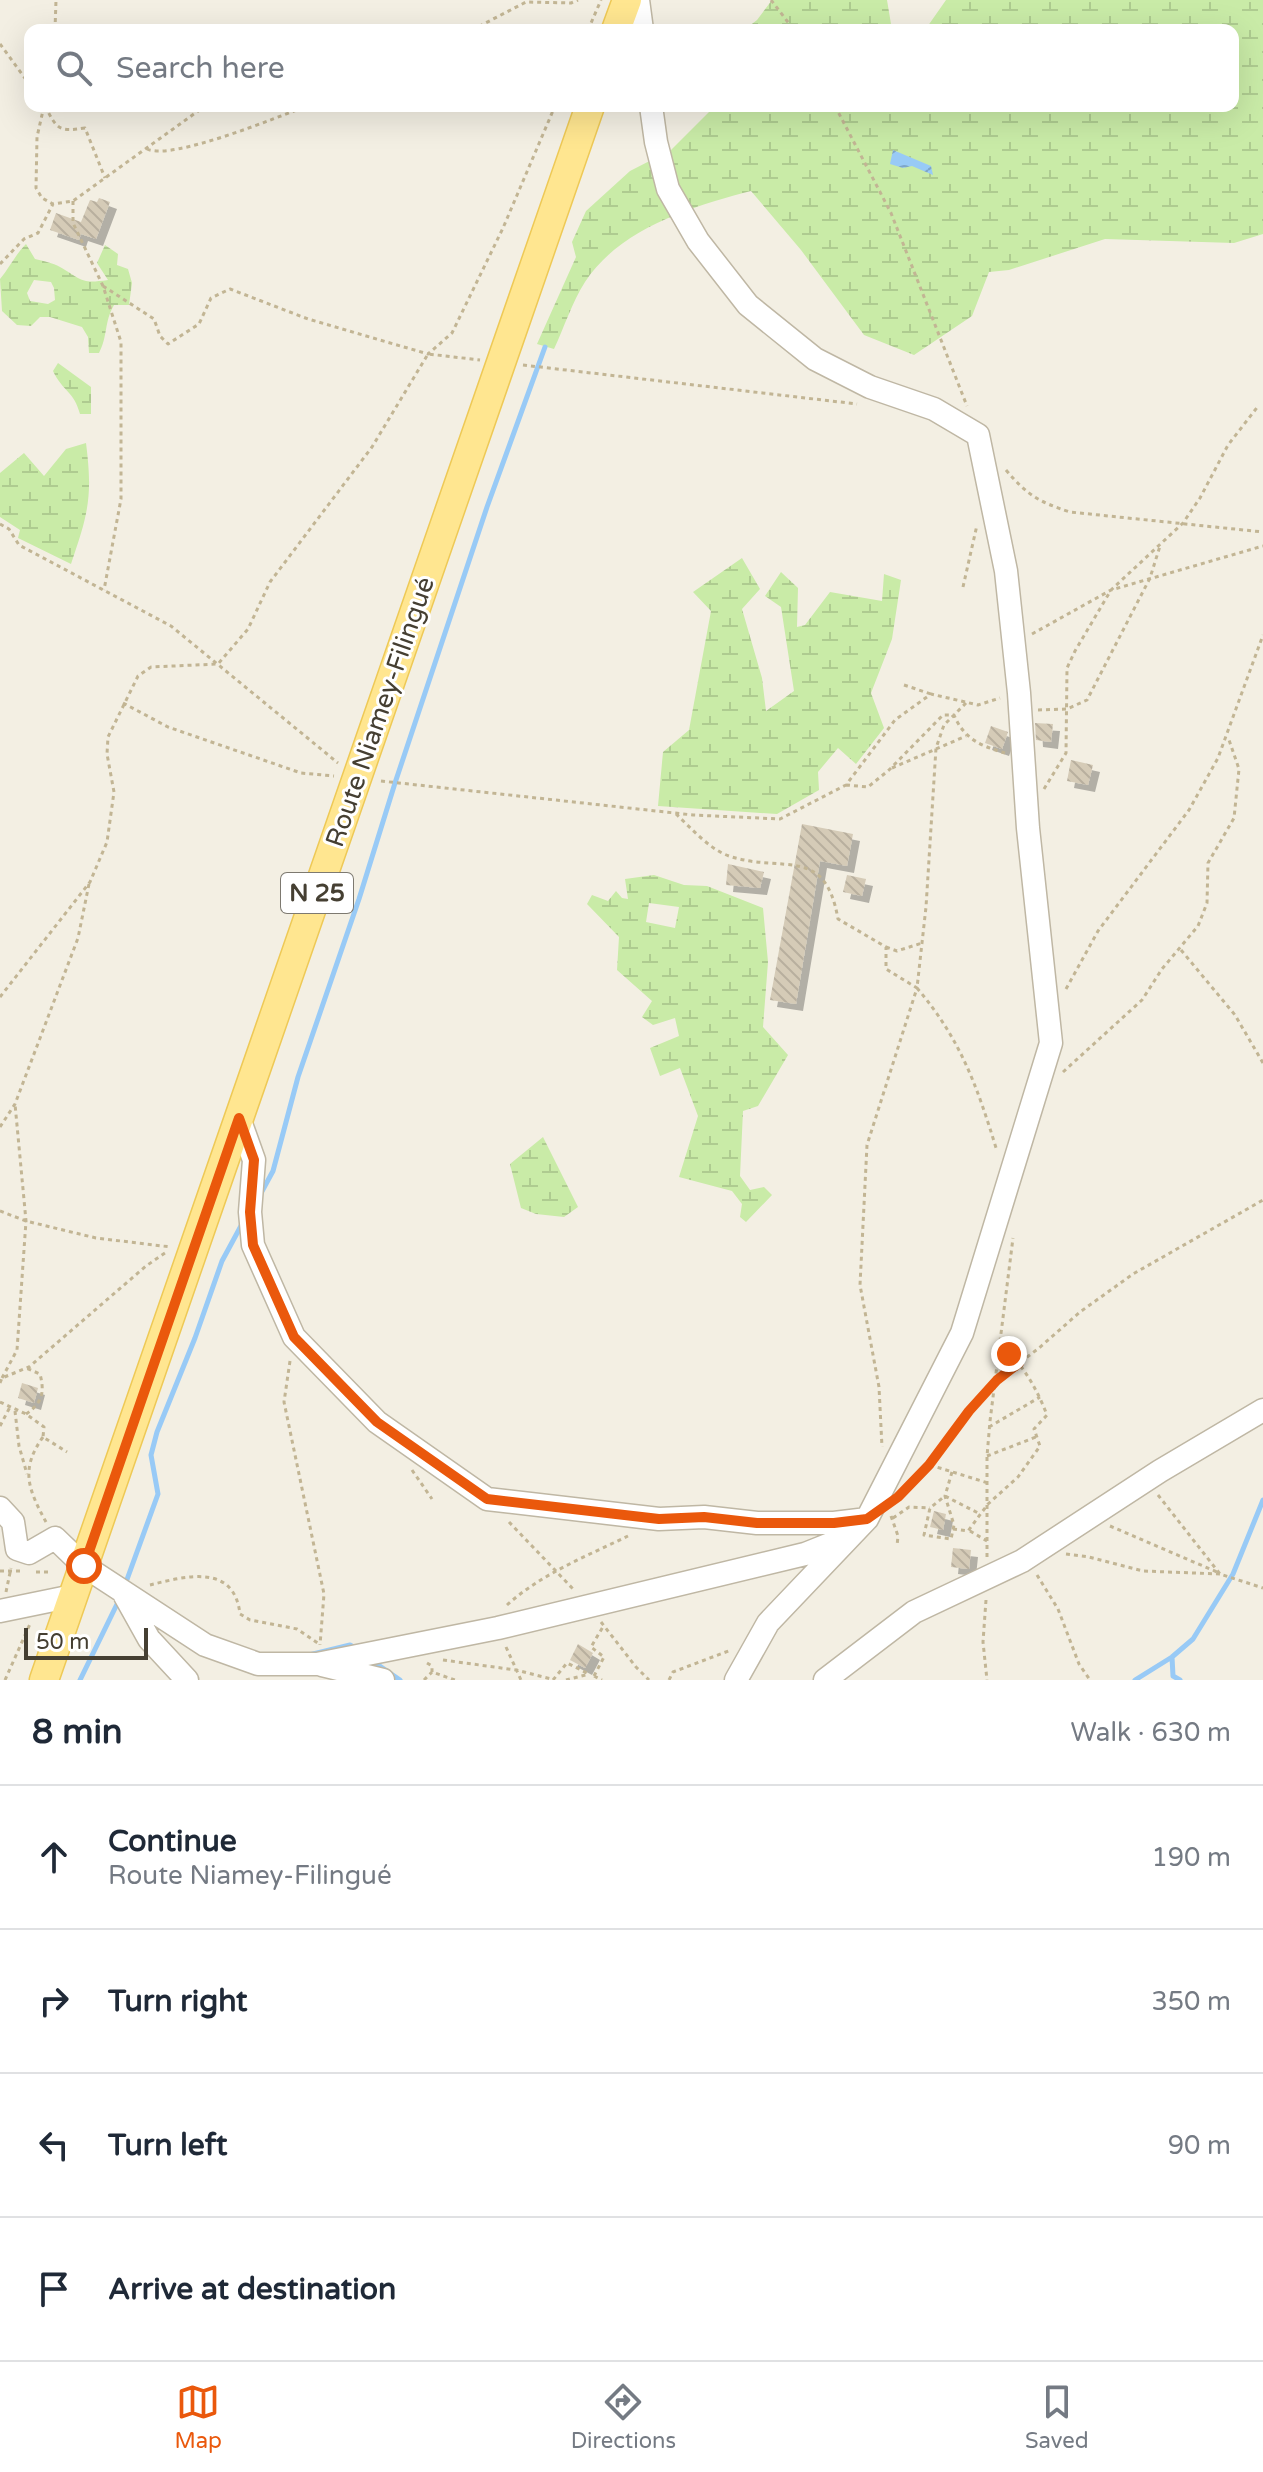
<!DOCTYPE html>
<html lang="en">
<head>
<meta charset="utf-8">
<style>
	:root { --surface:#fff; --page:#f6f6f7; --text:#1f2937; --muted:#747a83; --line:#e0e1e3; --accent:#ea580c }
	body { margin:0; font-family:"Varela Round",sans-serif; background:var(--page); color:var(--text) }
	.scale { position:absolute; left:24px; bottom:20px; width:124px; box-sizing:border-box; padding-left:8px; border:4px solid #453f32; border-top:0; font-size:22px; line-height:28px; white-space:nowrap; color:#453f32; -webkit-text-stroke:6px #fff; paint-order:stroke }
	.stop { position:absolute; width:24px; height:24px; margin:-18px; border:6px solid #ea580c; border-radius:50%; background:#fff }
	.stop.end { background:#ea580c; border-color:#fff; box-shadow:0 2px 8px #0008 }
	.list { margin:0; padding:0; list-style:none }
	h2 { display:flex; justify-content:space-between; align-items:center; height:104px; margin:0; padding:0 32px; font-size:34px }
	h2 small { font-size:26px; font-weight:400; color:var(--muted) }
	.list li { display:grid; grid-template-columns:52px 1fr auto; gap:24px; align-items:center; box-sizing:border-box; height:144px; padding:0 32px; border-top:2px solid var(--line) }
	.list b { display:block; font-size:30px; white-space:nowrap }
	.list p { margin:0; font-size:26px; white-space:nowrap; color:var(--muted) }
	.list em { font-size:26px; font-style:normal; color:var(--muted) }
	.icon { flex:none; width:44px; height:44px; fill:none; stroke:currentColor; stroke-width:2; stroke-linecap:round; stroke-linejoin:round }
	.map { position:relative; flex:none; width:1263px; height:1680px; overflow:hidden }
	.search { position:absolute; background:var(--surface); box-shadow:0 8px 32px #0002; left:24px; right:24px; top:24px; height:88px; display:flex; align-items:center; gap:20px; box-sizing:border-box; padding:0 28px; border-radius:16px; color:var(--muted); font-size:30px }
	.sheet { height:680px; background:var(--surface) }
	nav { display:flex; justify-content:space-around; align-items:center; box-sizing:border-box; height:112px; border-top:2px solid var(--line); background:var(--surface); font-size:22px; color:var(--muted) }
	nav a { display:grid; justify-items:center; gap:4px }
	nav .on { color:var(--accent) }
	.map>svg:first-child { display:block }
	.wetland { fill:url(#wetland-marsh); fill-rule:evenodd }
	.water { fill:url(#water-waves) }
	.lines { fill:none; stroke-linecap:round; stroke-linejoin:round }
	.stream { stroke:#98caf6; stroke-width:5 }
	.building { fill:url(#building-back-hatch); filter:url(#shadow) }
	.minor-casing { stroke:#bfb7a4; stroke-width:25 }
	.major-casing { stroke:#eec956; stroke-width:31 }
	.path { stroke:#c2b594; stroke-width:3; stroke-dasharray:4 4; stroke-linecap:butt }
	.minor { stroke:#fff; stroke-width:22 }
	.major { stroke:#ffe690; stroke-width:28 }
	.route { stroke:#ea580c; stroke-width:10 }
	.labels { text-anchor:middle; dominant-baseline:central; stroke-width:6; stroke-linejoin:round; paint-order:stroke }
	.shield { fill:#fff; stroke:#7d7970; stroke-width:2 }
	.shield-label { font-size:24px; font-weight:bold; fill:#453f32 }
	.street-label { font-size:26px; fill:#453f32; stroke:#fff }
</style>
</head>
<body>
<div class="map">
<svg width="1263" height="1680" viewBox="0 0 1263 1680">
	<defs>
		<pattern id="wetland-marsh" width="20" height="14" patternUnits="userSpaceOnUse" patternTransform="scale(2)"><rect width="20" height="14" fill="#c9eba7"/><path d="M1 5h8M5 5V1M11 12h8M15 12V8" fill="none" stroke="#aecb90"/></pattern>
		<pattern id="water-waves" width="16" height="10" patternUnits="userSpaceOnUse" patternTransform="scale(2)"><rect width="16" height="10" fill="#98caf6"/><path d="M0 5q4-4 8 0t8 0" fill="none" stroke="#7ea5c8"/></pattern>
		<pattern id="building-back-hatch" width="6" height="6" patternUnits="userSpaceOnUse" patternTransform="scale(2)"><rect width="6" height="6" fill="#d5cbb7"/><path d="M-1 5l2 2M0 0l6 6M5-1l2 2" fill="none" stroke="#b8af9e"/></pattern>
		<filter id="shadow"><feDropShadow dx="7" dy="7" stdDeviation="0" flood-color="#0004"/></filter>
	</defs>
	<rect width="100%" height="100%" fill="#f3efe3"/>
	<path class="wetland" d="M772,0H887L892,30H744L757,20Z
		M946,0H1263V234L1234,243L1105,239L1009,270L989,272L972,316L914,355L864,335L801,250L751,191C694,206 620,228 585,282C572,302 564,328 554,349L537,344L576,257L572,242L586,211L630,171L671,150L715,106H1233V30H925Z
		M26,244L35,259C43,261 53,263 60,267C83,280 80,284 108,280L97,263L105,245L118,254L117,265L128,269L132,283L129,305H114C104,322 108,336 99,353H89L88,337L82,327L50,317H40L31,326L17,325L2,311L0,279C10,267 15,255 26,244ZM34,280L51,282L54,288L55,300L48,304L30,301L27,293Z
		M58,363L91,387V414H80C74,391 63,392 53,371Z
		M86,443C93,497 88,514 71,564L18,538L20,530L0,517V473L24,453L44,476L66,449Z
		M742,558L760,589L742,609L762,678L766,711L794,691L781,607L765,596L781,572L798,588L797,627L805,625L830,592L882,601L884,574L901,580L892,639L871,693L884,728L856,764L838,748L818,772L819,790L777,814L658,806L663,752L689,730L711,611L693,592Z
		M654,875L684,885L707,886L763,908L768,962L763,1027L788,1055L758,1106L743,1111L740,1176L750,1190L764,1187L772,1195L746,1222L740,1217L742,1204L732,1191L679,1177L698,1116L680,1068L660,1076L650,1048L679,1036L675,1018L653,1025L642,1017L652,1001L617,970L619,937L587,904L592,895L608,901L616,891L622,898L628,899L625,879ZM649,903L679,907L675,928L646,922Z
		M543,1137L578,1207L564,1217L536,1214L521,1208L510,1164Z"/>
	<path class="water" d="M893,150L931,166L933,175L912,166L903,168L890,164Z"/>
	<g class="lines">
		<path class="stream" d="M260,1195L273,1171L298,1077L359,899L395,783L487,507L545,347
			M125,1585L158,1494L151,1455L157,1432L195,1338L222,1261L242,1224
			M309,1655L350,1645L357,1649
			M1172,1657L1173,1676L1180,1680
			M371,1660L400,1680
			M80,1680L120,1598
			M1135,1680L1172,1657L1193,1639L1233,1574L1263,1500"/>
	</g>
	<path class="building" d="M99,198L110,202L96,239L81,234L79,240L50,230L56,213L81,222L90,200L97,202Z
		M1035,723L1053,724L1051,742L1036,740Z
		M991,726L1008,732L1002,749L985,743Z
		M1071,760L1093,765L1088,785L1067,781Z
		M802,824L853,834L847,866L820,861L796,1004L770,1000Z
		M728,864L764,872L760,888L726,885Z
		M847,875L866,879L862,896L843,892Z
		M22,1383L38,1388L34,1403L18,1398Z
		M934,1511L946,1514L943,1530L930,1527Z
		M953,1548L971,1550L969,1569L951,1567Z
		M578,1644L593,1653L585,1668L570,1660Z"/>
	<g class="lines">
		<g class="minor-casing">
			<path id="minor" d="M638,0L642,30
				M651,106L656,142L668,189L698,241L748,305L815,359L870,387L934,409L978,435L1006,571L1019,693L1028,828L1051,1043L962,1333L867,1519L768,1623L736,1680
				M239,1118L254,1160L250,1212L253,1245L294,1337L377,1422L487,1499L659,1519L704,1517L757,1523H834L867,1519
				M0,1508L13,1522L17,1549L29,1553L55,1538L84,1566L205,1645L258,1664H317L498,1628L805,1554L845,1538
				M125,1596L149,1639L187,1680
				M0,1611L73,1596
				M322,1665L383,1680
				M825,1680L914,1612L1022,1561L1160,1471L1263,1410"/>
		</g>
		<g class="major-casing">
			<path id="major" d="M616,30L627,0
				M44,1680L590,106"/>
		</g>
		<path class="path" d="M771,0L794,30
			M55,30L56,0
			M472,30L526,2L571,3L578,0
			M588,30L601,0
			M0,44L30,85
			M44,106L37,137L36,188L42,198L53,204L73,201L205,106
			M45,106C57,129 58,132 85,128L105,178
			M835,106L891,213L967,406
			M147,149C172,161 277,117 307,106
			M73,201V223L103,286L121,342V499L104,590
			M0,264L24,239L38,233L53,204
			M103,286L154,319L160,336L168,344L199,324L211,298L230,289L308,319L428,354L452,333L503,228L555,106
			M523,365L857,404
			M1006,470C1027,495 1039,502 1070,512L1263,532
			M0,524L9,529L19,545L171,626L338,763
			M963,587L977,525
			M1032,634L1111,590L1263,546
			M904,685L931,694
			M123,703L168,727L301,773L334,776
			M966,703L944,725L936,748L926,907L917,988C961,1040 977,1086 997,1151
			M1038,710L1067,709L1087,700L1150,578L1160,546
			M892,768L966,736
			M381,781L693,815L780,819L846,785L895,720L931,694L978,705L1000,698
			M846,785L868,787L889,770L943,715H954C964,739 981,746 1005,753
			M1044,789L1066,753L1067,668L1075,651L1111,590L1183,523L1200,498L1228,445L1259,405
			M676,814C691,828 709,849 729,856C782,874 825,844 838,919L886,947V969L917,988L867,1145L860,1285L879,1387L882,1447
			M886,947L897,951L922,943
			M1181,950L1235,1015L1263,1063
			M1066,989L1098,931L1189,810L1218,758L1263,635
			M0,997L90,882L107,842L114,792L107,754L108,737L138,676L151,667L218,664L248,629L270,582L372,447L428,354L480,360
			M1063,1072L1142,1000L1162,969L1198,926L1207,903L1208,863L1234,818L1239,769L1228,737
			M0,1127L15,1104L78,938L89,884
			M0,1211L26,1221L96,1238L171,1247
			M290,1361L284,1402L324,1594L320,1645
			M2,1378L17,1350L26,1221L15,1104
			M0,1383L2,1378L29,1367L146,1266L168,1251
			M0,1402L26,1414L44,1427L43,1437L67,1452
			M15,1411L19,1446L27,1474
			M26,1414C42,1403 45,1393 40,1374L26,1368
			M0,1426L10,1407
			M989,1427L1040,1397
			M43,1437C20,1469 28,1489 46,1522
			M987,1456L1036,1437
			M930,1465L988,1483
			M412,1470L432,1499
			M952,1472L945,1496L954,1525L951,1539L924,1535L930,1508L945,1496L980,1514
			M903,1492L929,1465L969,1411L997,1380L1039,1348L1080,1312L1133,1274L1263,1200
			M1158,1495L1220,1574L1263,1588
			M891,1516L898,1536L897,1546
			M893,1518L909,1507L930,1508
			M509,1522L575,1591
			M1110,1526L1217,1572
			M953,1529L968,1531L988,1504L1018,1477L1040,1446L1034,1429L1047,1415C1040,1397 1031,1379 1019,1364C1012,1354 1007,1350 1003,1338
			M970,1531L987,1541
			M1066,1554L1089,1557L1143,1571L1220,1574
			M987,1557V1456L990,1421L1013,1238
			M0,1571H20
			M36,1572H50
			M1037,1575L1058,1609L1079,1664L1090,1680
			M150,1585C186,1576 234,1563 240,1614L250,1620L297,1629L319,1644
			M6,1592L11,1568
			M986,1600L983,1642L987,1680
			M507,1605C541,1574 587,1556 628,1536
			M601,1622L636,1667L649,1680
			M506,1647L521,1680
			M443,1660L516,1670L555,1680
			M427,1663L432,1666V1672L455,1680
			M594,1676L604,1657L591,1647L604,1625
			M594,1676L602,1680
			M5,1680L30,1624
			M424,1680L432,1672
			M553,1680L567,1663L589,1674
			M566,1680L589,1674
			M669,1680L673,1672L731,1650"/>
		<use href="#minor" class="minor"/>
		<use href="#major" class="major"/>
	</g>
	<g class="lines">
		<path class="route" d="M84,1566L239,1118L254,1160L250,1212L253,1245L294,1337L377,1422L487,1499L659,1519L704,1517L757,1523H834L867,1519L898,1497L929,1465L969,1411L997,1380L1019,1363L1009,1354"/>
	</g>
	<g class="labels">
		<rect class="shield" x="281" y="873" width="72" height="40" rx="6"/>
		<g class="shield-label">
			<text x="317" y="893">N 25</text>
		</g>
		<g class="street-label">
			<text transform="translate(380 712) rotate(-71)">Route Niamey-Filingué</text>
		</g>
	</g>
</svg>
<div class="scale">50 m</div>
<div class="stop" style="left:84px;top:1566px"></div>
<div class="stop end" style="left:1009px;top:1354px"></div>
<div class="search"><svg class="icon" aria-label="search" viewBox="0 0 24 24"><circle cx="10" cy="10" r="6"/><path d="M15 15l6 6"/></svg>Search here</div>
</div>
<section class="sheet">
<h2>8 min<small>Walk · 630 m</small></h2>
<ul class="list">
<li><svg class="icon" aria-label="ahead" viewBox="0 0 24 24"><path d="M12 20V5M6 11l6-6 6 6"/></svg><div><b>Continue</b><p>Route Niamey-Filingué</p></div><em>190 m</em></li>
<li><svg class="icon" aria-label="right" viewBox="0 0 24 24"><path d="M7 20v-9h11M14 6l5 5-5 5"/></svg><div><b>Turn right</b></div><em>350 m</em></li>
<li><svg class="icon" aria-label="left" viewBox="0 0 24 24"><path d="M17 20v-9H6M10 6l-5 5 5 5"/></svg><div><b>Turn left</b></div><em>90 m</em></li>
<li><svg class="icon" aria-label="arrive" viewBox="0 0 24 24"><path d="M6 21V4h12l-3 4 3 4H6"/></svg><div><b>Arrive at destination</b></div></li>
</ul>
</section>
<nav>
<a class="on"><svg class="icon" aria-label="map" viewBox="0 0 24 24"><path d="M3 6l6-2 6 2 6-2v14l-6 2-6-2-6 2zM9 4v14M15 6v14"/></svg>Map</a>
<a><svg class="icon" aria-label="directions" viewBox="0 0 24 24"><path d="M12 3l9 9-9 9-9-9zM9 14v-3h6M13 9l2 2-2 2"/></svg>Directions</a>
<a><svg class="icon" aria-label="saved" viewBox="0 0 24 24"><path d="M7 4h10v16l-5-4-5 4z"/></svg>Saved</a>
</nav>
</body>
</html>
